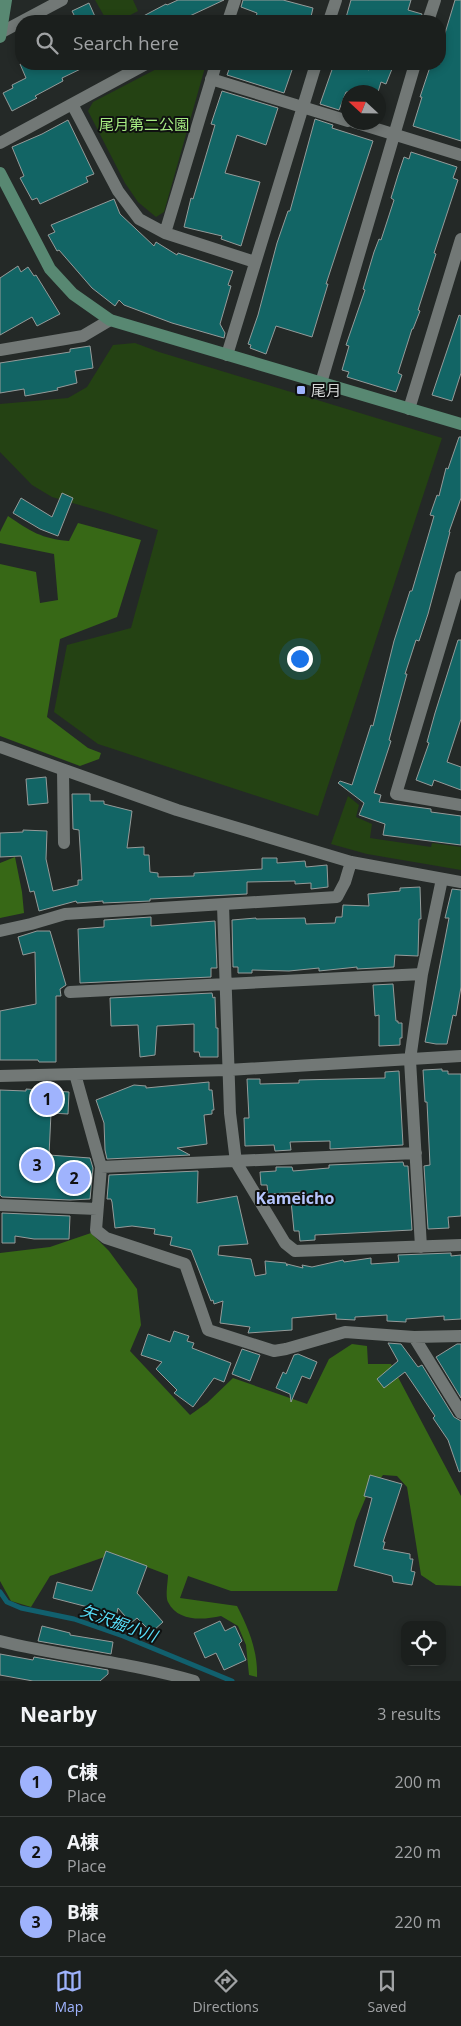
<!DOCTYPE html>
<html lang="en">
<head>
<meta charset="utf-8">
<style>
	:root { --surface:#1b1f1d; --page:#282c2a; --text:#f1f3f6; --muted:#a0a2a4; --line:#393d3b; --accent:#9fb3fd }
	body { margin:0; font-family:"Open Sans","Noto Sans JP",sans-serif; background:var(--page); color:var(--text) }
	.controls { position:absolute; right:15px; bottom:15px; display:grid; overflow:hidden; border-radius:10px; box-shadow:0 2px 8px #0003 }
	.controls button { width:45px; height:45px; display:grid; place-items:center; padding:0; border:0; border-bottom:1px solid var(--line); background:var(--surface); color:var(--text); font:25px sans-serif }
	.compass { position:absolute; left:341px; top:85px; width:45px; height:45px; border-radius:50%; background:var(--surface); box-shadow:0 2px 8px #0003; rotate:292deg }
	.you { position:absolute; left:299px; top:658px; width:18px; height:18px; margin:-12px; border:4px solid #fff; border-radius:50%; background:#1a73e8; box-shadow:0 0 0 8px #1a73e833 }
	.badge { display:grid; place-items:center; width:32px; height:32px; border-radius:50%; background:var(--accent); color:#111; font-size:16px; font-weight:700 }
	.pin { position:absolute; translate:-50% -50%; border:2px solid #fff; box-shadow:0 1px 5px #0006 }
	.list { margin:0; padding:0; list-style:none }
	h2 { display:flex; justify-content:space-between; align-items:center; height:65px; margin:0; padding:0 20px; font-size:21px }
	h2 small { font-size:16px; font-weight:400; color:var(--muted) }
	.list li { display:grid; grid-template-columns:32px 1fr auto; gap:15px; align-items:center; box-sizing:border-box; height:70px; padding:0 20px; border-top:1px solid var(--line) }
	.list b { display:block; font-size:19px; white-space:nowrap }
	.list p { margin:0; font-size:16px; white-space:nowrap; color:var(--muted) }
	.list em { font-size:16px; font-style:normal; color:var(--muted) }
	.icon { flex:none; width:28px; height:28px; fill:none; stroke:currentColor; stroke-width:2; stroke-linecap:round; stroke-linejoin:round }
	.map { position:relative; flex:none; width:461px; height:1681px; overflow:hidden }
	.search { position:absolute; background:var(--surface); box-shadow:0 2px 8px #0003; left:15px; right:15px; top:15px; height:55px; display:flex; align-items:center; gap:12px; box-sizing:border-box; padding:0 18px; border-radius:20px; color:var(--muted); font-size:19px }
	.sheet { height:275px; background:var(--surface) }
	nav { display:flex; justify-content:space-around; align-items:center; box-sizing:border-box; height:70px; border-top:1px solid var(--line); background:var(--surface); font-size:14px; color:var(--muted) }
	nav a { display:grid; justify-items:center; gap:2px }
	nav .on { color:var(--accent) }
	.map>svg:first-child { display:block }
	.green { fill:#244213 }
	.forest { fill:#376816 }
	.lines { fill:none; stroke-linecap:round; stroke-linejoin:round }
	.stream { stroke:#11606e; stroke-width:5 }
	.building { fill:#126565; stroke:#959b9a }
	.street { stroke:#727876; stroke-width:12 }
	.secondary { stroke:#588872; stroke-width:12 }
	.poi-dot { fill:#9fb3fd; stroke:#0f1110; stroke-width:2 }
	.labels { text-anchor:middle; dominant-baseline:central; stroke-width:4; stroke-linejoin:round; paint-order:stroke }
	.park-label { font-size:15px; fill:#a6eb82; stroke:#0f1110 }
	.poi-label { font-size:15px; fill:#d4d7d6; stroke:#0f1110; text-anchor:start }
	.neighbourhood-label { font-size:16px; font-weight:bold; fill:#b5c5fd; stroke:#0f1110 }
	.water-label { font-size:16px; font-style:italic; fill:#58e0fc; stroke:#0f1110 }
</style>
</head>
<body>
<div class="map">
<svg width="461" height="1681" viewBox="0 0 461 1681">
	<rect width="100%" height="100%" fill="#242927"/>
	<path class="green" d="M95,0H133L138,11L119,21H107Z
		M166,64H206L164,212L156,217L138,202L125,183L88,111L93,102Z
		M135,343L159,352L442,438L318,816L98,744L54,712L67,645L131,628L158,530L107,513L52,497L32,485L0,452V404L68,398L87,387L113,345Z
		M348,796L359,805L356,817L372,824L370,838L431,847L432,843L461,847V870L367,854L331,844Z"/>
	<path class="forest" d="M8,516C30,531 42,539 69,541L78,523L141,540L117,617L60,639L47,717L88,748L101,753L99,759L80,766L0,736V564L36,572L40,603L58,600L54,554L0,543V532Z
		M15,857L22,892L24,913L0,918V863Z
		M91,1233L109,1251L137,1289L141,1325L130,1351L190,1415L207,1403L233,1378L307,1404L329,1359L352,1344L367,1346L368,1364H391L461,1496V1586L436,1585L421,1575L407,1487L397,1476L383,1475L366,1497L356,1521L337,1591H231L188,1576L180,1598L237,1606C249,1629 258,1652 257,1677L249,1675L246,1645L238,1626L221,1616C203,1620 178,1622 168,1602C165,1596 168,1582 168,1575L113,1554L50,1576L31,1607L11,1601L0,1581V1253L50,1247Z"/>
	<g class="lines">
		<path class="stream" d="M0,1592L7,1602L21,1608L74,1619L123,1636L232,1681"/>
	</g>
	<path class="building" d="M178,0H224L179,21H134L166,4L167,5Z
		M243,0H283L313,8L310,21H268L256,17L257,13L241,7Z
		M351,0H411L408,10L422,14L420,21H345Z
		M455,0H461V141L413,126L422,97H420L431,64H440V50Z
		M89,3L97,21H77L72,11Z
		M20,64H91L62,78L63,81L35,96L37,98L12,111L3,93L13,88L12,85L26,78Z
		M231,64H282L293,67L284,93L227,75Z
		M334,64H353L369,70L371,64H394L386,84L381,82L378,92H346L339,110L320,104Z
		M222,91L278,108L266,145L237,135L225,173L260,182L241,246L221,239L222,236L184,227L191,198L193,199L215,125L211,124Z
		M315,119L333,125L332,128L373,141L326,284H328L312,337L276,326L266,354L250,348L251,345L248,344L258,315L277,243L288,211H290Z
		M68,120L94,174L86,177L88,182L40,204L37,198L32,200L20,178L24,176L12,147L42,134Z
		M411,152L457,167L453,178L458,180L434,253L436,254L418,310L420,311L413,329H412L398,373L402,375L396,392L347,377L349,372L342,370L349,346L346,345L365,290L363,289L374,252L379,239L381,240L394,200L391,198L398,175L404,157L409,159Z
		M114,199L120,214L154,246L156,242L177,255L178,253L233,271L228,285L231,286L220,324L225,333L224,338L172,323L124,305L119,300L115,306L92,288L59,250L57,251L48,235L55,232L51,225Z
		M18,266L21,272L28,267L34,276L36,275L60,314L37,326L32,317L0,335V278Z
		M459,315L461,316V373L452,401L432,395Z
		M90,346L93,368L75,371L77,383L57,388L58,390L25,396L24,389L0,393V363L70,352V349Z
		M459,437H461V498L449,532H450L428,614L419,641L416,640L405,674H407L389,740L391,741L374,793L381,795L379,802L431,809V812L461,816V845L383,835L385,824L359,815L364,803L338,783L340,781L352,785L371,725L373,726L394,641L410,591H412L434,516L430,515L437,495L439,496L446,468L448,469Z
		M62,493L73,498L58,536L40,529L13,513L21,498L52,517Z
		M458,640H461V719L447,762L461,767V790L434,780L432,786L416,780L429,743L427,742L435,713Z
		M46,777L48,803L28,805L26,779Z
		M72,794H90V801H104V804L132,811L127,848L144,847V855H149L150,872L158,873V877L194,876V873L262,869V858H277V863L305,861L306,867L327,865L328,887L311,889V883L295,884V881L247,882V894L150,899V901L103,903V901L77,903L76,901L39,911L34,891L30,892L21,856L0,857V833L23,832V830L47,831L46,859L53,891L78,885V880H82L79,830L73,829Z
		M420,887L421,919H419L418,956L395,955L394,967L357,969V967L319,971V968L289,971L252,970V973H238V967H233L232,920L256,918V919L305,918L306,924L335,923L336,917H342L343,905L369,906L368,894L400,891V888Z
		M452,889L461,890V987L456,1016L453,1015L447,1044H436L425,1042L449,918H445Z
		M151,917V926L215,921L217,968H211V977L80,983L78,929L104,927V920Z
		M37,931H50L66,985L60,989L61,996H56V1062H39L38,1060H0V1011L36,1004L35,952L23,955L18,937Z
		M393,984L396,1021H398V1023H402V1038H400V1045L379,1046V1015L375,1016L373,985Z
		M212,993L213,998L215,997L216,1028H218V1057H200L199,1052H194V1024L157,1026L155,1055L140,1057L138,1025L111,1026L110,998Z
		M442,1069V1071H448V1074H461V1216L448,1217L449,1228L428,1229L424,1166L430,1165L427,1102H425L423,1070Z
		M399,1071L403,1145L330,1149V1141L290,1142L291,1150L275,1151L274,1145L245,1146L244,1118H249L247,1079H260V1084L299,1083V1080L385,1078V1072Z
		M209,1082V1090H212L214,1110H212V1114L204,1115L207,1144L177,1148L190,1155L107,1159L105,1150L104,1123L96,1100L134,1085L146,1086V1088Z
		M26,1089L69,1092L68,1114L51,1113L49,1155L90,1158L93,1168L90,1199L70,1200L2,1197L0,1195V1090L26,1091Z
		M403,1162L404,1166H408L412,1230L315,1235V1240L300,1241L299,1231H294L291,1201L304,1192L268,1194L267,1185H261L260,1172L276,1171V1167H292L293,1171L329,1168V1165Z
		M198,1171L197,1203L237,1196L248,1244L219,1246L218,1255L251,1259L255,1276L266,1274L265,1261L286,1263L287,1266V1264L303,1268L302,1265L312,1267L343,1260L344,1262L371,1258V1264L399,1262L398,1255L451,1253V1256L461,1255V1319L444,1320V1316L406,1319V1322L387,1321V1315L355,1317V1320L336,1319V1314L292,1318V1330L248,1333L250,1327L220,1323L223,1301L214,1304L213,1300L211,1301L191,1250L170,1245L172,1237L154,1234L155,1229L132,1226L115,1228L112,1202L111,1199H107L109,1175Z
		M2,1213L70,1216L69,1239H34L15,1236V1243H2Z
		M174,1331L189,1336L187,1341L194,1343L192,1348L231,1363L224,1382L214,1378L193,1407L174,1393L177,1390L156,1369L162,1362L141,1355L148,1334L170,1342Z
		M388,1343L401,1344L418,1367L422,1365L454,1417L461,1421V1471L459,1472L448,1440L433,1418L435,1416L405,1372L384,1388L377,1379L398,1361Z
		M457,1344H461V1398L436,1357Z
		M242,1349L260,1355L250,1381L232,1374Z
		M298,1354L317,1362L310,1379L302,1376L291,1402L290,1394L276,1388L283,1372L286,1374L294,1355Z
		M370,1475L402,1484L383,1542H385L383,1549L410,1554V1559H413L411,1571L415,1572L412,1585L393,1582L392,1576L354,1566L372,1498L364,1496Z
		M106,1551L147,1566L137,1593L163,1622L153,1631L148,1629L137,1618L131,1623L118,1608L116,1618L88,1607L53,1598L57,1582L92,1591Z
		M220,1621L225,1631L235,1626L242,1641L239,1644L246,1660L224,1670L216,1653L205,1658L194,1633Z
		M42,1626L70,1633V1635L113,1642L111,1654L38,1641Z
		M0,1654L33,1660L34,1657L108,1670V1674L100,1681H33L0,1675Z"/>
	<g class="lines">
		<path class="street" d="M228,21L235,0
			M329,21L336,0
			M428,21L435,0
			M0,33L62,0
			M211,79L348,121
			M72,104L118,191L139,219L165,233L255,262
			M354,122L461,155
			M0,143L146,64
			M165,233L216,64
			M0,350L83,336L110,320
			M227,355L316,64
			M321,383L415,64
			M409,409L461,239
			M461,577L396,794L461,805
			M0,747L177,810L351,862L461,882
			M63,770L64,843
			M223,905L230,1113L236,1162L285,1243L295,1251L461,1245
			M0,931L31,924L65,914L337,897L345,882L351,862
			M70,992L422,974
			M75,1074L101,1167L96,1230L106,1238L185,1264L208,1330L274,1351L286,1349L345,1332L414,1337L461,1413
			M0,1076L228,1070L461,1056
			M101,1167L416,1153
			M0,1205L97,1209
			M421,1247L410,1060L422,974L442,879
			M414,1337L461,1336
			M0,1641C64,1657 131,1662 194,1681"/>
		<path class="secondary" d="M0,37L6,0
			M0,173L50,269L73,294L110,320L461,424"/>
	</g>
	<rect class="poi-dot" x="296" y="385" width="10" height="10" rx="2.5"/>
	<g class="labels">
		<g class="park-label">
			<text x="144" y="124">尾月第二公園</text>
		</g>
		<g class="poi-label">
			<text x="311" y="390">尾月</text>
		</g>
		<g class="neighbourhood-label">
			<text x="295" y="1198">Kameicho</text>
		</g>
		<g class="water-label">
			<text transform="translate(119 1623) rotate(20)">矢沢掘小川</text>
		</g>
	</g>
</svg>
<div class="controls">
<button><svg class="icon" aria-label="locate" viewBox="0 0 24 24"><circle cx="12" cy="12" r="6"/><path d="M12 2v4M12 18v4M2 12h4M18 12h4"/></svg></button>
</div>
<svg class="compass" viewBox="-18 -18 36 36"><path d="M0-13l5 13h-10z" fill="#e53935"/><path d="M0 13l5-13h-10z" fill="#a0a2a4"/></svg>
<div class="you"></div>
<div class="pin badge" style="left:47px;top:1099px">1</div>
<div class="pin badge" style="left:74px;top:1178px">2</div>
<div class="pin badge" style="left:37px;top:1165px">3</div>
<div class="search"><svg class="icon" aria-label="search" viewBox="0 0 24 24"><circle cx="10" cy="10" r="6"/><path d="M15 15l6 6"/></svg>Search here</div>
</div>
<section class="sheet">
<h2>Nearby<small>3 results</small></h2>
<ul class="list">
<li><span class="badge">1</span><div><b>C棟</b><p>Place</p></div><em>200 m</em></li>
<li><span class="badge">2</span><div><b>A棟</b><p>Place</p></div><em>220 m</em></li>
<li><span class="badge">3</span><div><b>B棟</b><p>Place</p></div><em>220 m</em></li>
</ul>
</section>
<nav>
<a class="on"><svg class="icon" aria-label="map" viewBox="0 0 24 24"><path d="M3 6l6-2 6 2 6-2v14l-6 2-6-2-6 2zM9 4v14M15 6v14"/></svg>Map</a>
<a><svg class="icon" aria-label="directions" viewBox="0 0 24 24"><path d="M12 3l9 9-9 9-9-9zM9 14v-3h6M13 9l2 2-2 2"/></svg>Directions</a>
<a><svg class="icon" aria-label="saved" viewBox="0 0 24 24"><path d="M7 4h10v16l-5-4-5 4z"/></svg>Saved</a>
</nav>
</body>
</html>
